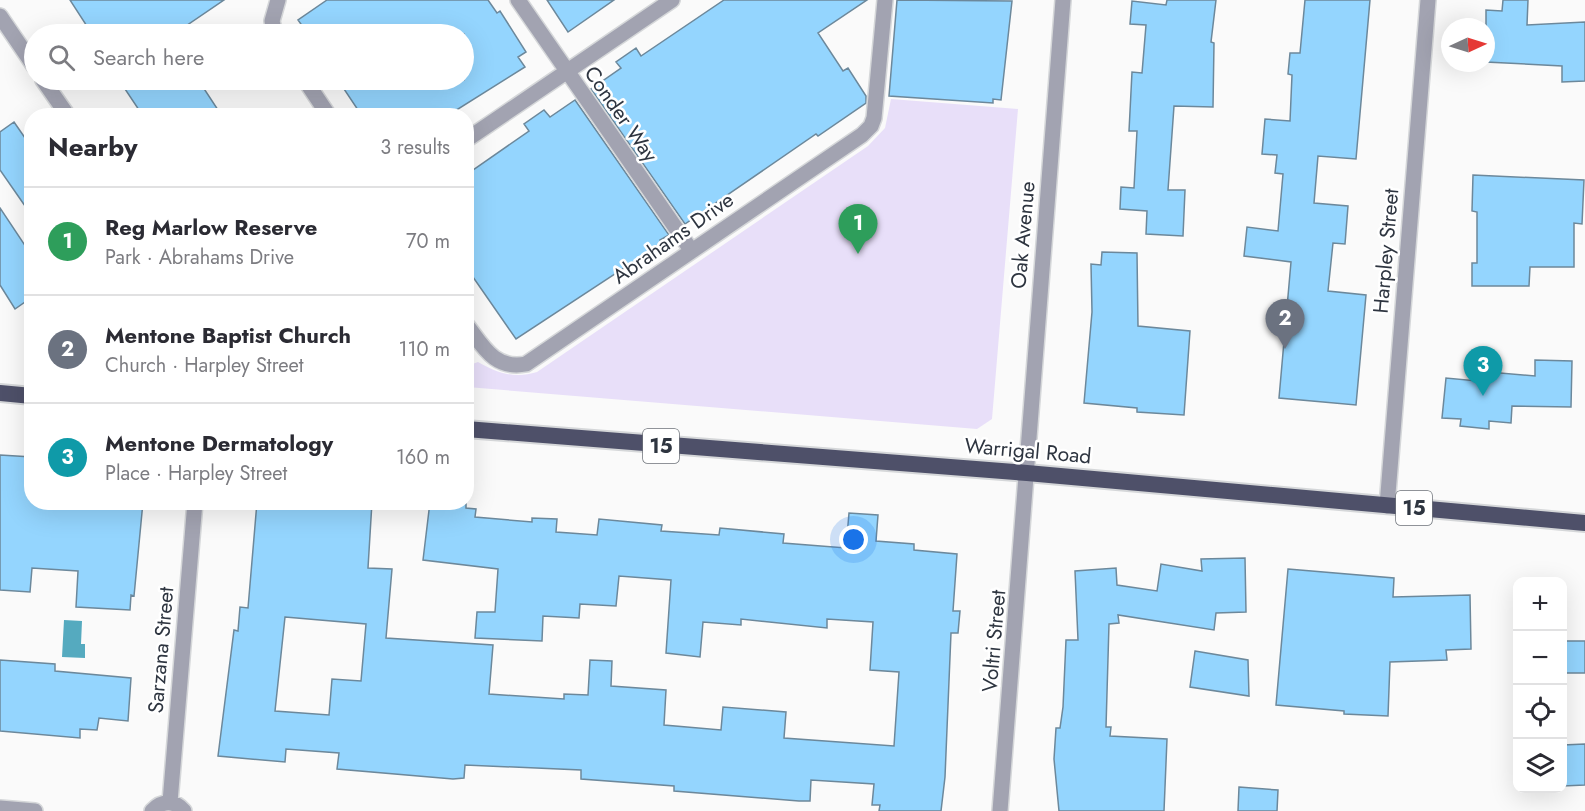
<!DOCTYPE html>
<html lang="en">
<head>
<meta charset="utf-8">
<style>
	:root { --surface:#fff; --page:#f2f2f3; --text:#2b2b33; --muted:#7c7c81; --line:#e1e1e2; --accent:#0f766e }
	body { margin:0; font-family:Jost,sans-serif; background:var(--page); color:var(--text) }
	.controls { position:absolute; right:18px; bottom:18px; display:grid; overflow:hidden; border-radius:12px; box-shadow:0 6px 24px #0002 }
	.controls button { width:54px; height:54px; display:grid; place-items:center; padding:0; border:0; border-bottom:2px solid var(--line); background:var(--surface); color:var(--text); font:30px sans-serif }
	.compass { position:absolute; left:1441px; top:18px; width:54px; height:54px; border-radius:50%; background:var(--surface); box-shadow:0 6px 24px #0002; rotate:86deg }
	.you { position:absolute; left:854px; top:540px; width:21px; height:21px; margin:-15px; border:4px solid #fff; border-radius:50%; background:#1a73e8; box-shadow:0 0 0 9px #1a73e833 }
	.badge { display:grid; place-items:center; width:39px; height:39px; border-radius:50%; background:var(--accent); color:#fff; font-size:20px; font-weight:700 }
	.pin { position:absolute; translate:-50% -50px; filter:drop-shadow(0 2px 3px #0008) }
	.pin::after { content:''; position:absolute; top:32px; width:21px; height:18px; background:inherit; clip-path:polygon(0 0,100% 0,50% 100%) }
	.list { margin:0; padding:0; list-style:none }
	h2 { display:flex; justify-content:space-between; align-items:center; height:78px; margin:0; padding:0 24px; font-size:26px }
	h2 small { font-size:20px; font-weight:400; color:var(--muted) }
	.list li { display:grid; grid-template-columns:39px 1fr auto; gap:18px; align-items:center; box-sizing:border-box; height:108px; padding:0 24px; border-top:2px solid var(--line) }
	.list b { display:block; font-size:22px; white-space:nowrap }
	.list p { margin:0; font-size:20px; white-space:nowrap; color:var(--muted) }
	.list em { font-size:20px; font-style:normal; color:var(--muted) }
	.icon { flex:none; width:33px; height:33px; fill:none; stroke:currentColor; stroke-width:2; stroke-linecap:round; stroke-linejoin:round }
	.map { position:relative; flex:none; width:1585px; height:811px; overflow:hidden }
	.search { position:absolute; background:var(--surface); box-shadow:0 6px 24px #0002; left:24px; top:24px; width:450px; height:66px; display:flex; align-items:center; gap:15px; box-sizing:border-box; padding:0 21px; border-radius:33px; color:var(--muted); font-size:22px }
	.panel { position:absolute; background:var(--surface); box-shadow:0 6px 24px #0002; left:24px; top:108px; width:450px; height:402px; border-radius:24px }
	.map>svg:first-child { display:block }
	.green { fill:#e8dff9 }
	.water { fill:#55aabf }
	.building { fill:#94d5fe; stroke:#6c889b; stroke-width:1.5; fill-rule:evenodd }
	.lines { fill:none; stroke-linecap:round; stroke-linejoin:round }
	.minor-casing { stroke:#d5d7d9; stroke-width:18 }
	.trunk-casing { stroke:#d5d7d9; stroke-width:20 }
	.minor { stroke:#a2a3b1; stroke-width:15 }
	.trunk { stroke:#4e5069; stroke-width:16 }
	.labels { text-anchor:middle; dominant-baseline:central; stroke-width:5; stroke-linejoin:round; paint-order:stroke }
	.shield { fill:#fff; stroke:#6d7279; stroke-width:1.5 }
	.shield-label { font-size:20px; font-weight:bold; fill:#2e3540 }
	.street-label { font-size:21px; fill:#2e3540; stroke:#fff }
</style>
</head>
<body>
<div class="map">
<svg width="1585" height="811" viewBox="0 0 1585 811">
	<rect width="100%" height="100%" fill="#fafafa"/>
	<path class="green" d="M891,99L1018,109L992,419L977,429L467,387V366L478,362C497,373 515,379 537,372L868,146L885,128Z"/>
	<path class="water" d="M64,620L82,621L81,644H85V658L62,657Z"/>
	<path class="building" d="M70,0H224L174,34H92Z
		M327,0H488L497,13L500,11L526,52L518,57L525,67L447,116H362L338,80H464V34H308L298,20Z
		M547,0H614L568,32Z
		M724,0H867L818,33L843,71L848,68L866,96V103L818,136L816,134L685,224L591,89L621,68L616,62L636,48L641,56Z
		M897,0L1012,1L1001,100L993,99V103L889,96Z
		M1167,0H1216L1211,42L1214,43L1213,107L1174,106L1168,190H1185L1183,236L1146,234L1147,211L1120,209L1121,187L1134,188L1137,131H1129L1132,72L1142,73L1146,25L1130,24L1132,1L1166,5Z
		M1305,0H1370L1356,159L1318,156L1314,203L1348,206L1345,244L1333,243L1328,291L1366,295L1356,405L1279,398L1291,262L1244,256L1247,227L1278,231L1283,174L1275,173L1277,155L1262,154L1265,119L1290,121L1292,75L1288,74L1290,53H1300Z
		M1503,0H1528L1527,25L1585,22V81L1562,82V66L1486,62V10L1502,11Z
		M119,80H182L188,88L199,81L222,116H143Z
		M575,100L669,235L660,240L662,243L516,339L466,267V175L529,131L524,124L544,110L550,117Z
		M14,122L32,148V216L0,170V132Z
		M1473,175L1584,180L1582,224L1574,223V267H1530L1529,286H1472V263H1477V212L1472,211Z
		M0,208L32,256V297L15,309L0,285Z
		M1102,252L1137,253L1138,326L1190,331L1184,415L1137,412V408L1084,403L1092,312L1091,264L1101,265Z
		M1535,360L1572,361L1571,407L1512,406L1511,423L1489,421V429L1460,426L1461,419L1442,418L1446,378L1488,382L1489,372L1535,376Z
		M0,455L32,457V502H143L134,596L131,595L130,610L76,607L78,571L32,568L30,592L0,590Z
		M257,502H372L368,568L392,569L386,638L493,645L489,694L564,699V694L588,695L590,660L612,661L611,686L666,690L664,725L721,730L723,707L786,712L784,738L894,746L899,672L870,670L873,622L827,619V628L741,619V625L703,622L700,657L666,653L671,580L619,576L616,606L580,604L579,618L543,616L542,641L475,638L477,612H495L498,569L423,560L430,502H466V508L476,509L475,517L532,522V518L557,519L556,532L597,535L599,519L662,525L661,531L719,535L720,528L784,534L783,543L846,548L849,513L878,515L876,541L914,544V550L957,554L953,611H960L958,633H951L945,777L941,811H879L880,805H872L874,784L811,780L810,801H799L674,791V786L581,779V770L465,765L464,778L453,779L337,769L339,753L286,749L285,762L218,756L234,630L238,631L240,607L248,608ZM285,617L366,624L361,681L332,679L329,715L275,711Z
		M1245,558L1246,612L1216,613L1214,630L1118,615L1119,623L1109,624L1106,727H1111L1110,736L1167,739L1164,811H1059L1054,759L1056,728H1060L1063,707L1066,640H1078L1075,571L1116,568L1117,585L1157,591L1161,564L1202,571L1201,559Z
		M1288,569L1394,578L1393,597L1470,595L1471,649L1446,650L1447,660L1390,662L1388,716L1344,714V711L1276,705Z
		M1563,641H1585V673H1563Z
		M1195,651L1248,660L1249,696L1190,687Z
		M0,660L55,664V671L131,678L128,721L99,718L97,730L80,729V738L0,731Z
		M1585,744V785L1563,786V745Z
		M1239,787L1278,790L1277,811H1238Z"/>
	<g class="lines">
		<g class="minor-casing">
			<path id="minor" d="M518,0L691,250
				M0,16L34,66
				M275,34L272,21L278,0
				M43,80L68,116
				M305,80L329,116
				M466,140L672,0
				M466,324C483,346 494,370 526,364L862,135L871,126L874,118L885,0
				M1387,506L1428,0
				M170,802L195,502
				M0,808L35,811
				M152,811C162,800 175,800 184,811
				M1000,811L1063,0"/>
		</g>
		<g class="trunk-casing">
			<path id="trunk" d="M0,393L32,396
				M466,429L1027,473L1585,523"/>
		</g>
		<use href="#minor" class="minor"/>
		<use href="#trunk" class="trunk"/>
	</g>
	<g class="labels">
		<g class="shield">
			<rect x="643" y="429" width="36" height="34" rx="4.5"/>
			<rect x="1396" y="491" width="36" height="34" rx="4.5"/>
		</g>
		<g class="shield-label">
			<text x="661" y="446">15</text>
			<text x="1414" y="508">15</text>
		</g>
		<g class="street-label">
			<text transform="translate(621 114) rotate(55)">Conder Way</text>
			<text transform="translate(1023 235) rotate(-85)">Oak Avenue</text>
			<text transform="translate(673 238) rotate(-35)">Abrahams Drive</text>
			<text transform="translate(1386 251) rotate(-85)">Harpley Street</text>
			<text transform="translate(1028 451) rotate(5)">Warrigal Road</text>
			<text transform="translate(994 641) rotate(-85)">Voltri Street</text>
			<text transform="translate(161 650) rotate(-85)">Sarzana Street</text>
		</g>
	</g>
</svg>
<div class="controls">
<button>+</button>
<button>−</button>
<button><svg class="icon" aria-label="locate" viewBox="0 0 24 24"><circle cx="12" cy="12" r="6"/><path d="M12 2v4M12 18v4M2 12h4M18 12h4"/></svg></button>
<button><svg class="icon" aria-label="layers" viewBox="0 0 24 24"><path d="M12 4l9 5-9 5-9-5zM3 14l9 5 9-5"/></svg></button>
</div>
<svg class="compass" viewBox="-18 -18 36 36"><path d="M0-13l5 13h-10z" fill="#e53935"/><path d="M0 13l5-13h-10z" fill="#7c7c81"/></svg>
<div class="you"></div>
<div class="pin badge" style="left:858px;top:254px;background:#2e9e5b">1</div>
<div class="pin badge" style="left:1285px;top:349px;background:#6b7280">2</div>
<div class="pin badge" style="left:1483px;top:396px;background:#0f9aa8">3</div>
<div class="search"><svg class="icon" aria-label="search" viewBox="0 0 24 24"><circle cx="10" cy="10" r="6"/><path d="M15 15l6 6"/></svg>Search here</div>
<section class="panel">
<h2>Nearby<small>3 results</small></h2>
<ul class="list">
<li><span class="badge" style="background:#2e9e5b">1</span><div><b>Reg Marlow Reserve</b><p>Park · Abrahams Drive</p></div><em>70 m</em></li>
<li><span class="badge" style="background:#6b7280">2</span><div><b>Mentone Baptist Church</b><p>Church · Harpley Street</p></div><em>110 m</em></li>
<li><span class="badge" style="background:#0f9aa8">3</span><div><b>Mentone Dermatology</b><p>Place · Harpley Street</p></div><em>160 m</em></li>
</ul>
</section>
</div>
</body>
</html>
